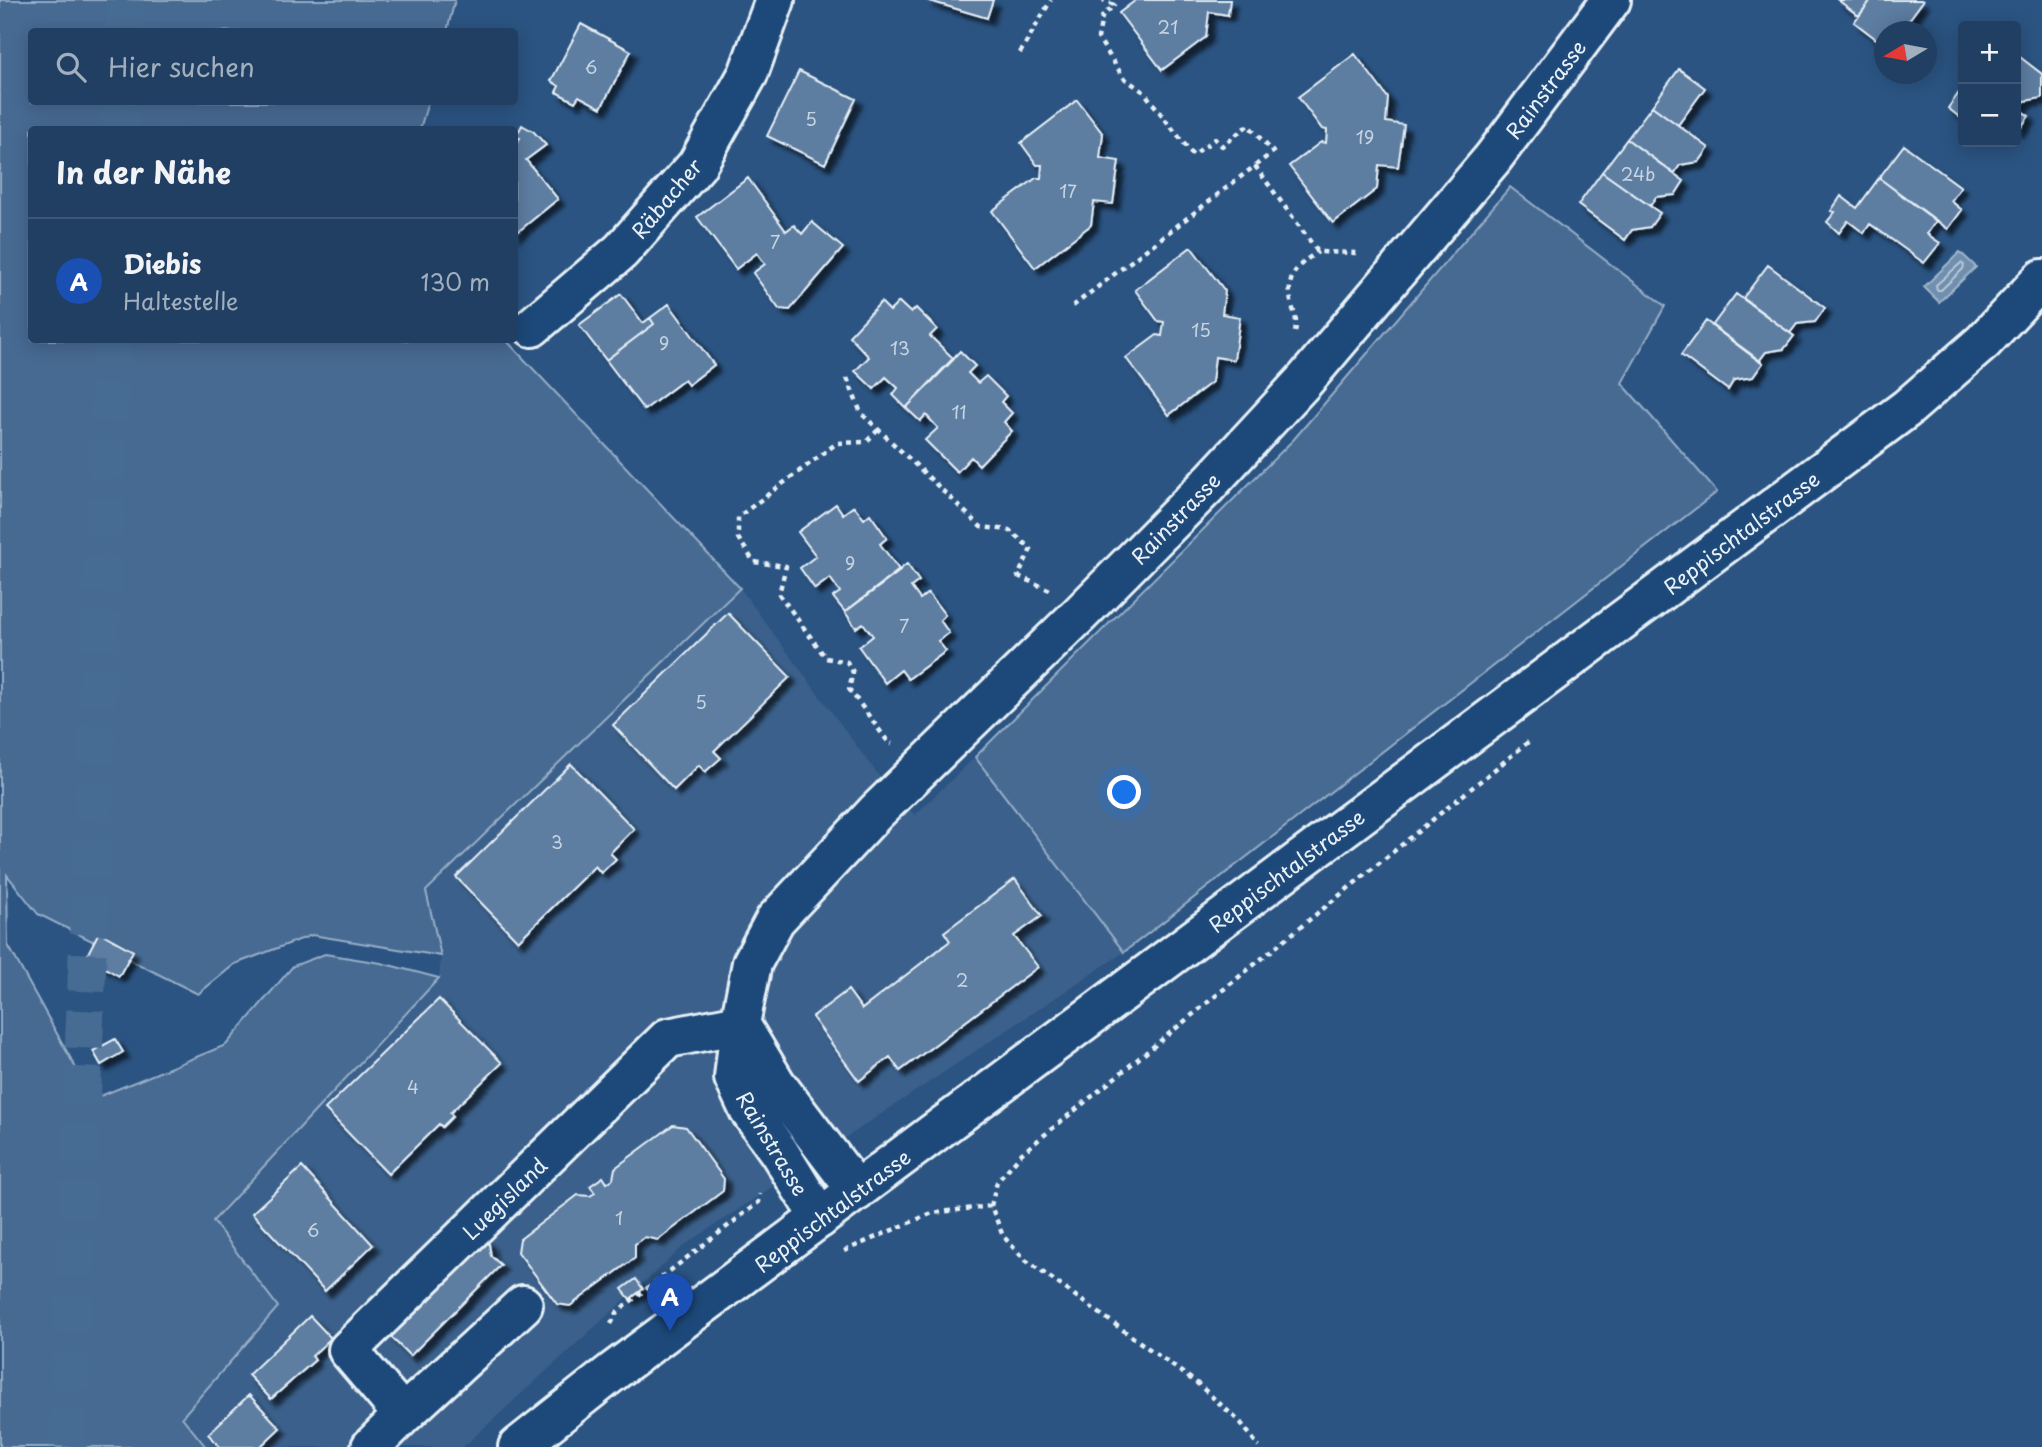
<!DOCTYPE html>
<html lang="de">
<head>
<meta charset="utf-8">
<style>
	:root { --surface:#203f62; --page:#2d4a6b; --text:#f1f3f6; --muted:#a2afbe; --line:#3d5877; --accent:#95b2f1 }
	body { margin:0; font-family:"Playpen Sans",sans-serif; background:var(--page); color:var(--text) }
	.controls { position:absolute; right:21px; top:21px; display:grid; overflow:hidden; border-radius:7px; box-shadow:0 4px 18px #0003 }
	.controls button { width:63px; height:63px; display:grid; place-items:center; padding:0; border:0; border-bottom:2px solid var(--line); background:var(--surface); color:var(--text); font:35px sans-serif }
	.compass { position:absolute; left:1874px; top:21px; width:63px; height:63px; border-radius:50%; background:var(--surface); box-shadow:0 4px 18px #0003; rotate:260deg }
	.you { position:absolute; left:1125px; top:793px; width:24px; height:24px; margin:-18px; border:5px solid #fff; border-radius:50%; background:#1a73e8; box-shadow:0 0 0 10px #1a73e833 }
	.badge { display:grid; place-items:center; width:46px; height:46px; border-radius:50%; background:var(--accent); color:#fff; font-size:23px; font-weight:700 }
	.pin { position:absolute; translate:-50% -58px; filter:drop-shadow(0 2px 4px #0008) }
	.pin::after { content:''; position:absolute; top:37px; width:24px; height:21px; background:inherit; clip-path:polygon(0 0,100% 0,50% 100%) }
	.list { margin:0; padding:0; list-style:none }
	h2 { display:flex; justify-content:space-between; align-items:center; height:91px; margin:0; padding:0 28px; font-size:30px }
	h2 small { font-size:23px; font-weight:400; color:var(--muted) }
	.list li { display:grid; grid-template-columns:46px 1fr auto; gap:21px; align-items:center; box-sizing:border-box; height:126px; padding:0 28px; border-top:2px solid var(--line) }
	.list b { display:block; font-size:26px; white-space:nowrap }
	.list p { margin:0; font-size:23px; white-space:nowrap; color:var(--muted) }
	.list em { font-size:23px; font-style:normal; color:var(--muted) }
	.icon { flex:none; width:38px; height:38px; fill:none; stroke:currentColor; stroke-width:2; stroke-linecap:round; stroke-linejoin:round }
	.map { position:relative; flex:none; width:2042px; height:1447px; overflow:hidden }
	.search { position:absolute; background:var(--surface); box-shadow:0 4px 18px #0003; left:28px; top:28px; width:490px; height:77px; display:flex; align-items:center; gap:18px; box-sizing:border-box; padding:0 24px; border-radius:7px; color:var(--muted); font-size:26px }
	.panel { position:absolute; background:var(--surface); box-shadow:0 4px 18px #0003; left:28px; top:126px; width:490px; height:217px; border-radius:7px }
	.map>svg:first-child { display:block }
	.built { fill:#3a608b }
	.green { fill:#476b93; stroke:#98aec6; stroke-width:2 }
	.water { fill:#708ead; stroke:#a0b6cb; stroke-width:2 }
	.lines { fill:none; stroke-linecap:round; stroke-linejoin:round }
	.shore { stroke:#b8c9da; stroke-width:2 }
	.building { fill:#5d7da1; stroke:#e8f1f8; stroke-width:2; filter:url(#shadow) }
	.highway-tunnel { stroke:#476c94; stroke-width:38; stroke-dasharray:38 19; stroke-linecap:butt }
	.minor-casing { stroke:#e8f1f8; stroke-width:44 }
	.major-casing { stroke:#e8f1f8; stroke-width:44 }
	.path { stroke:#e8f1f8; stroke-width:4.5; stroke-dasharray:5 5; stroke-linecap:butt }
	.minor { stroke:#1f4a7a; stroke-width:38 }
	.major { stroke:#1f4a7a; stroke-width:38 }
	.labels { text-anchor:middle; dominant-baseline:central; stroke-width:7; stroke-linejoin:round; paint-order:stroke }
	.number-label { font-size:18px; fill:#c5d4e2 }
	.street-label { font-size:21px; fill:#e8f1f8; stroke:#1f4a7a }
</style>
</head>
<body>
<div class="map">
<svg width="2042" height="1447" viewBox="0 0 2042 1447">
	<defs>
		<filter id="shadow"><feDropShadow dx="6" dy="6" stdDeviation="2" flood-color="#0009"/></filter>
	</defs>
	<rect width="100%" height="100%" fill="#2b5482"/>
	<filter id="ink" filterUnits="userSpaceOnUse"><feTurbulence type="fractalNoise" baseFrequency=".0143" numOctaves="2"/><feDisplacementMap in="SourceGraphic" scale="14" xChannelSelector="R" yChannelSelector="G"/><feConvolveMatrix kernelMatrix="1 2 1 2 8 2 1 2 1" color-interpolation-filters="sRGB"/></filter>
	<g filter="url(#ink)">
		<path class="built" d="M740,588L887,787L915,815L975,757L1124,952L685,1245L463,1447H206L182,1417L278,1307L213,1221L439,978L441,956L426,891Z"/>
		<path class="green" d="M0,0H455L447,31L32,32V102H428L420,129L32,130V340H506L740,588L426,891L441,956L312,935L235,964L198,994L38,914L7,875L8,945L93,1099L226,1045L293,966L325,954L381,963L439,978L213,1221L278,1307L182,1417L206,1447H0Z
			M1510,187L1665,306L1622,383L1717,492L1124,952L975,757L1294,439Z"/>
		<path class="water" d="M1960,252L1976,267L1939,302L1924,287Z"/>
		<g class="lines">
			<path class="shore" d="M1961,263L1964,265L1963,269L1941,290H1937L1936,285Z"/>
		</g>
		<path class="building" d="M926,0H993L987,18Z
			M1136,0H1230L1228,15L1209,12L1206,37L1162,70L1119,13Z
			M1838,0H1871L1859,16Z
			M1871,0H1921L1923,1L1900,32H1884V45L1854,22Z
			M581,24L631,51L601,108L579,96L575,102L556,92L559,86L551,81Z
			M1355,54L1388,98L1386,122L1404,125L1398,167L1379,165L1377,189L1333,223L1289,166L1321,142L1326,143L1327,130L1322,129L1298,97Z
			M2016,54L2042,74V98L2025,101L2019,109L2016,107Z
			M1679,69L1705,88L1678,125L1652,106Z
			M799,71L856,99L825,164L767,136Z
			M1963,87V120L1948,108Z
			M1077,100L1103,134L1100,158L1119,161L1113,204L1094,202L1091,225L1035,268L992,211L1036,178H1041L1042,165H1037L1021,143Z
			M1652,106L1709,148L1699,162L1680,165L1674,174L1627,139Z
			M2016,107L2029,116L2019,130L2016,131Z
			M522,125L534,132L546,145L526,160L558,199L514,235V148L520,138L516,137Z
			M1627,139L1684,181L1675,195L1656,197L1650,206L1602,172Z
			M1904,145L1961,187L1951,201L1962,210L1948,229L1879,178Z
			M1602,172L1660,213L1650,227L1632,230L1625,240L1578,205Z
			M748,178L786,231L794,225L802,234L812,222L843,248L790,310L779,309L753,273L765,264L757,253L736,269L697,217Z
			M1879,178L1936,221L1927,234L1940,243L1924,263L1870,224L1864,233L1848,221L1839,233L1827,222L1835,212L1831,211L1841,196L1857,208Z
			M1191,247L1225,291L1222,314L1240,317L1234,360L1215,357L1212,382L1169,415L1126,358L1157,335L1162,336L1164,322L1158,321L1135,290Z
			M1768,265L1825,308L1815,322L1797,324L1790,333L1743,298Z
			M621,294L643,323L650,318L654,324L606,360L579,325Z
			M1736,294L1794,336L1784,349L1766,352L1759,361L1712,326Z
			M881,302L890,311L899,302L911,313L916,308L937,329L930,336L954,359L906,408L893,395L898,388L886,377L874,389L855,371L869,357L849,336Z
			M669,304L714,365L688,385L684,380L644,410L606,360L654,324L650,318Z
			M1706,321L1763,363L1753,377L1734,380L1728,390L1681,355Z
			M960,351L975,366L968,373L978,383L986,376L1006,396L1001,402L1012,413L1004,422L1012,431L979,465L971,457L957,472L925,440L938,428L926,415L920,421L906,408Z
			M836,504L843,514L854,506L864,519L870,514L887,538L880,544L900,571L845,612L833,597L840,592L830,578L815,589L800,568L816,556L798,532Z
			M907,564L919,581L911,587L920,599L928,593L945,615L940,620L949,633L938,641L946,651L908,679L901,670L885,683L859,647L873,636L863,623L856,628L845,612Z
			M728,613L790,677L714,751L721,758L705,772L699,765L674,790L613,725Z
			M571,764L634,829L610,853L616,859L601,873L595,866L518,941L456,877Z
			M1015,879L1042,916L1014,936L1038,967L900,1071L890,1057L859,1081L812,1017L848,990L862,1009L950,941L944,932Z
			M99,932L133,951L119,976L86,957Z
			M439,999L502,1063L450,1113L453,1116L442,1127L439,1124L388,1174L325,1109Z
			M115,1039L123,1052L101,1065L93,1051Z
			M673,1125L686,1127L724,1179L723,1191L658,1240L645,1237L635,1244V1258L570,1306L557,1304L518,1252L520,1239L578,1195L590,1196L595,1193L590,1186L603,1177L607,1183L613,1179L615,1168Z
			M302,1167L373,1245L325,1291L252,1213Z
			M483,1238L489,1244L491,1256L501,1265L410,1356L388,1334Z
			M636,1279L643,1289L630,1299L622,1289Z
			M310,1316L331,1338L312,1356L315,1360L271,1399L248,1375Z
			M249,1395L280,1428L260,1447H220L208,1434Z"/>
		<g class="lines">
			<path class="highway-tunnel" d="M124,32L125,0
				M120,130L121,102
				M68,1447L112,340"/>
			<g class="minor-casing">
				<path id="minor" d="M532,327L621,251L697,165L748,74L775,0
					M740,1024L776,1084L857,1191
					M820,1218L779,1152L749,1110L734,1078L740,1024L752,963L775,920L876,812L1080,614L1206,487L1305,380L1493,158L1611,0
					M523,1305L403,1415L348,1350L668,1038L740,1024
					M371,1447L403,1415"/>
			</g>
			<g class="major-casing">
				<path id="major" d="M518,1447L614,1371L1906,409L1983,342L2042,279"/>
			</g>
			<path class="path" d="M1020,53L1051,0
				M1255,166L1318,252L1360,253
				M1073,306L1273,152L1248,125L1222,146L1215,139L1193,155L1144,92L1124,78L1098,38L1102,17L1114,5L1103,0
				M1295,332C1297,323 1296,317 1293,309C1284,280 1294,266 1318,252
				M847,378L861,413L981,527L1009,530L1031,549L1018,576L1050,590
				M878,430L866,442L837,443L738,517V538L754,562L786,566L779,594L826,658L847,662L853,672L849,689L889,743L892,744
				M991,1206L997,1182L1021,1154L1532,739
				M844,1251L932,1213L991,1206L1003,1236L1024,1259L1198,1384L1241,1423L1259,1447
				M611,1324L618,1311L759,1202L760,1194"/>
			<use href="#minor" class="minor"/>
			<use href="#major" class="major"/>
		</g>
	</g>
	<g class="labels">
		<g class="number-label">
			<text x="1168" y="26">21</text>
			<text x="591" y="66">6</text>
			<text x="811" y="118">5</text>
			<text x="1365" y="136">19</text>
			<text x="1638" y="173">24b</text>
			<text x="1068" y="190">17</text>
			<text x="775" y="241">7</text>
			<text x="1201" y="329">15</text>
			<text x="664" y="342">9</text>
			<text x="900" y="347">13</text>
			<text x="959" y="411">11</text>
			<text x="850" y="562">9</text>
			<text x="904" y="625">7</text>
			<text x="701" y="701">5</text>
			<text x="557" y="841">3</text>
			<text x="962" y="979">2</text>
			<text x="413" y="1086">4</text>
			<text x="619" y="1217">1</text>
			<text x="313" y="1229">6</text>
		</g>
		<g class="street-label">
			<text transform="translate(1545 89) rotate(-53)">Rainstrasse</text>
			<text transform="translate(666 198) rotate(-50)">Räbacher</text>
			<text transform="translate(1175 518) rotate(-46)">Rainstrasse</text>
			<text transform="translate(1741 532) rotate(-37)">Reppischtalstrasse</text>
			<text transform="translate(1286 870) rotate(-37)">Reppischtalstrasse</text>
			<text transform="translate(773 1143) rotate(59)">Rainstrasse</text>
			<text transform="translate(504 1198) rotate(-44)">Luegisland</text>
			<text transform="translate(832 1210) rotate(-37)">Reppischtalstrasse</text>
		</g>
	</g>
</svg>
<div class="controls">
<button>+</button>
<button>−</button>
</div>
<svg class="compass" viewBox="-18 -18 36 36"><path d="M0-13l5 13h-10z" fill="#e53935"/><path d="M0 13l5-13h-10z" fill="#a2afbe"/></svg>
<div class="you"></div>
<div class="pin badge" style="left:670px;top:1331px;background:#1a4fb4">A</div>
<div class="search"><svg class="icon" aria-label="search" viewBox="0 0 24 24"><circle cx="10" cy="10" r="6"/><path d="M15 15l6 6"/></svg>Hier suchen</div>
<section class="panel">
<h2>In der Nähe<small></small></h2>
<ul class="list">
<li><span class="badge" style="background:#1a4fb4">A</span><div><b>Diebis</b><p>Haltestelle</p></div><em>130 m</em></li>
</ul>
</section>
</div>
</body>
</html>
